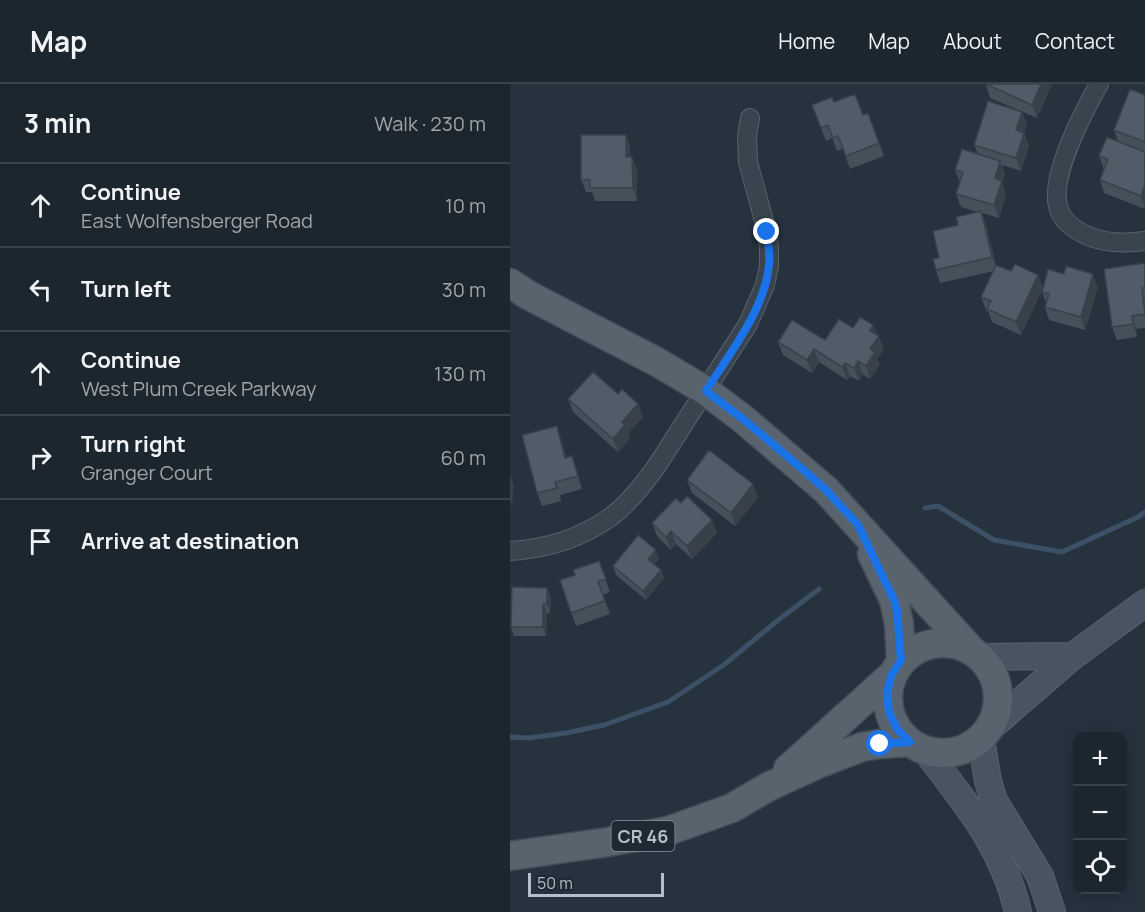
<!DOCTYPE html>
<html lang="en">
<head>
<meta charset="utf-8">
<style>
	:root { --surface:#1c262e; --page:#252e36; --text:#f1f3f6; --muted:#a0a5aa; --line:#3a434a }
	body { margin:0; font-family:Manrope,sans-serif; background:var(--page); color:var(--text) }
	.controls { position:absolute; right:18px; bottom:18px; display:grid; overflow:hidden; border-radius:12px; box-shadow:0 3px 15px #0003 }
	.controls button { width:54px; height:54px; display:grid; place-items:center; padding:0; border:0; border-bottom:2px solid var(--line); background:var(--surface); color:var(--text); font:30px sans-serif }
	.scale { position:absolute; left:18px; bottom:15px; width:136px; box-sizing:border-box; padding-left:6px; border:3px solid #b6bfc9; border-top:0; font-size:16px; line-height:21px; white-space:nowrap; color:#b6bfc9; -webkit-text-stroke:4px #1f2933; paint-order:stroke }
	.stop { position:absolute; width:18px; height:18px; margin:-14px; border:4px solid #1a73e8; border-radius:50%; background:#fff }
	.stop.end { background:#1a73e8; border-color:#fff; box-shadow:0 2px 6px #0008 }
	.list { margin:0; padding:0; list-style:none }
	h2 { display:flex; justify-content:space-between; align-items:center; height:78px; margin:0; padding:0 24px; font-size:26px }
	h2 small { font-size:20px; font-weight:400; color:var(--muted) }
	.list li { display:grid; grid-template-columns:39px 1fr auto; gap:18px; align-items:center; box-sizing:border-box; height:84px; padding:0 24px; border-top:2px solid var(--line) }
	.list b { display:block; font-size:22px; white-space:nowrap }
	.list p { margin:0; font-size:20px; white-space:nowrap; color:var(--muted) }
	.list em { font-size:20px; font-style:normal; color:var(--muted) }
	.icon { flex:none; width:33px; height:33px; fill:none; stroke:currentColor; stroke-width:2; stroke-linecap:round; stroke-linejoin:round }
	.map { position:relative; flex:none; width:635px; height:828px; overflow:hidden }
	header { display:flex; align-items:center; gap:36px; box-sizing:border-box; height:84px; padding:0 30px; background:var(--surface); border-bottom:2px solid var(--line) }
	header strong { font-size:28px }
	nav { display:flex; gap:33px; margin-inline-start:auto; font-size:21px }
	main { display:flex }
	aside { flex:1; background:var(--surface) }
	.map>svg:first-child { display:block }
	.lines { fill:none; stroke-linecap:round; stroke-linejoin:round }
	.stream { stroke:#3d5166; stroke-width:5 }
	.minor-casing { stroke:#58626c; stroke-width:20 }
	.secondary-casing { stroke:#58626c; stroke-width:28 }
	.primary-casing { stroke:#434d57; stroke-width:31 }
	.minor { stroke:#3a444e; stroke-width:18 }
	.secondary { stroke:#485461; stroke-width:26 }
	.primary { stroke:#58636e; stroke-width:28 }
	.wall { fill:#45505a }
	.shaded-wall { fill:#38414a }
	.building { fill:#505d69; stroke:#38414a; stroke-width:1.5 }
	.route { stroke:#1a73e8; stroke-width:8 }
	.labels { text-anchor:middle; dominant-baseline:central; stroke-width:5; stroke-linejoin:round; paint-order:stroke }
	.shield { fill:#1f2933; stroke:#89929c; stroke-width:1.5 }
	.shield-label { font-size:18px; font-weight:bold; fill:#b6bfc9 }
</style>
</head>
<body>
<header>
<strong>Map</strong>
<nav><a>Home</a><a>Map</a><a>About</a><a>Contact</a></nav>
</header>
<main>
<aside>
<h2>3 min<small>Walk · 230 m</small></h2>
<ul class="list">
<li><svg class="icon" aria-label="ahead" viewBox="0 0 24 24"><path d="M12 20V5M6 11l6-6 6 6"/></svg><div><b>Continue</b><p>East Wolfensberger Road</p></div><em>10 m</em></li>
<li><svg class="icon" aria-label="left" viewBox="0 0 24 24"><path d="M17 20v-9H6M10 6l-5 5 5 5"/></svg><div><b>Turn left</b></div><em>30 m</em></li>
<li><svg class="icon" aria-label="ahead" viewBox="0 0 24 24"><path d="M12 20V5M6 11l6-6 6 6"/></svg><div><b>Continue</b><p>West Plum Creek Parkway</p></div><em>130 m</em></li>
<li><svg class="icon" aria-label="right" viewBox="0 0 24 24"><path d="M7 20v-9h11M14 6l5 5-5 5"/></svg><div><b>Turn right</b><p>Granger Court</p></div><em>60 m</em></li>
<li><svg class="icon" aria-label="arrive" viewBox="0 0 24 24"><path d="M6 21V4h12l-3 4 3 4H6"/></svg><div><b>Arrive at destination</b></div></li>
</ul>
</aside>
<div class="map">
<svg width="635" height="828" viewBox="0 0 635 828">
	<rect width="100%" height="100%" fill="#26323e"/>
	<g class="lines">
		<path class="stream" d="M415,424L428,422L484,456L552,468L628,433L635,428
			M0,653L19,654L56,649L94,641L158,618L215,580L267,537L309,505"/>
		<g class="minor-casing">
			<path id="minor" d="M589,0C574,27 540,91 548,122C551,136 563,145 576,151C593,159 616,160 635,157
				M0,467C36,465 72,454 102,432C120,418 135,399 148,380L238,240L255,201L259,182V164L257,148L238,78L237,52L240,34"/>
		</g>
		<g class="secondary-casing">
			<path id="secondary" d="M470,573L563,572
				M481,643L563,572L635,519
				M471,655L478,697L484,717L530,792L542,828
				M416,667C455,719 493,762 508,828"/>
		</g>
		<g class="primary-casing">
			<path id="primary" d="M0,199L18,211L147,278L196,307L233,335L316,406L461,566
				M362,470L384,516L389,540L391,576
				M378 614a55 55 0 1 1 110 0a55 55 0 1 1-110 0Z
				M278,685L381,592
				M0,772L98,758L158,747L222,724L258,703L310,679L352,663L370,660L400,658"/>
		</g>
		<use href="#minor" class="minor"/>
		<use href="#secondary" class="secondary"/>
		<use href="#primary" class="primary"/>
	</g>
	<path class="wall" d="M476,0H542L527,34L480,14Z
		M635,11V125L594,109L590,96L594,85L589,72L608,57L604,46Z
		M324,18L353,31L358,29L374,72L340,85L333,65L327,67L322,54L316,57L302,21Z
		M512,28L517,41L514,49L519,62L511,87L492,81L495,90L492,99L496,110L489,134L472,129L476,140L486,182L533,204L588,203L575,246L539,236L535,223L536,219L532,208L533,204L511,251L482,238L478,227L476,226L471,213L484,187L430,199L426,186L429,174L448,141L467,128L451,123L446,110L450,98L445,86L468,70L464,61Z
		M116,51L120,64V73H122L127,86V117H85L82,108H76L71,95Z
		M635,179V244L626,245L627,253L607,256L602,243Z
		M363,241L374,265L367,275L370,281L360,295L353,290L349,297L340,292L337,296L309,278L302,289L273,271L268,258L315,256L343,244Z
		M108,310L128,320L133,333L118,349L120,354L108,368L63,328L58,315Z
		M51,355L56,374L62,372L72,405L50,411L51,417L32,422L27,409Z
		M177,396L248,413L225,442L182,409Z
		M171,419L202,436L207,449L182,475L166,460L161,466L147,452L142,439Z
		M149,475L144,480L151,486L154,494L136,516L106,491L103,482Z
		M89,477L100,508L93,511L100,530L66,542L50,496L65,491Z
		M37,504L41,513L40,529H37L36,552H4L1,543Z"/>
	<path class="shaded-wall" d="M531,0H542L527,34L522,21Z
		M512,28L517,41L514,49L519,62L511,87L506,74V46Z
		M116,51L120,64V86L116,73Z
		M122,73L127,86V117L123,104Z
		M490,77L495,90L492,99L496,110L489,134L484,121L485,94Z
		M635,101V124L631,112Z
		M471,127L476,140L487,186L482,173Z
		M583,190L588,203L575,246L571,233Z
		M528,191L533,204L511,251L506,238Z
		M622,232L626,245L627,253L623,240Z
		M363,241L368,254L369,252L374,265L367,275L370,281L360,295L356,282L360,265V247Z
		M304,265L309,278L302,289L297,276Z
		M348,277L353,290L349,297L344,284Z
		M335,279L340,292L337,296L332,283Z
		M128,320L133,333L118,349L120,354L108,368L103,355L112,338Z
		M47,342L51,355L60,387L55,374Z
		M62,372L67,385L72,405L68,392Z
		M0,390L4,402L2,422L0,417Z
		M243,400L248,413L225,442L221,429Z
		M202,436L207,449L182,475L177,462Z
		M161,447L166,460L161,466L156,453Z
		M146,466L149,475L141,484L138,475Z
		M151,486L154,494L136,516L133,507Z
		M37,504L41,513L40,529L37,520Z
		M33,520L37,529L36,552L33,543Z"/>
	<path class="building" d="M476,0H531L522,21Z
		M620,5L635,11V58L604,46Z
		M345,10L353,31L358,29L369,59L336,72L328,52L323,54L318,41L311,44L302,21L322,13L324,18Z
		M478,17L512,28L506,46L514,49L506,74L464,61Z
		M71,51H116V73H122L123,104H80V96L71,95Z
		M597,53L635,68V81L634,84L635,85V101L631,112L590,96L598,75L589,72Z
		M452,65L490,77L485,94L492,97L484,121L446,110L453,88L445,86Z
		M471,127L482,173L426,186L423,175L429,174L423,147L448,141L446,133Z
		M635,179V204H632L635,230L622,232L623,240L602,243L594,185Z
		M505,180L528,191L506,238L477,225L481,217L471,213L486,181L501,187Z
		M556,182L583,190L571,233L535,223L539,210L532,208L538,185L554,190Z
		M350,233L363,241L360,247L369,252L360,265L365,268L356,282L348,277L344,284L335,279L332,283L304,265L297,276L268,258L282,236L315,256L329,235L343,244Z
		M83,288L108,310L112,305L128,320L112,338L115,341L103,355L58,315Z
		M47,342L55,374L62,372L68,392L45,398L47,404L27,409L12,351Z
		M199,366L243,400L221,429L177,396Z
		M177,412L202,436L177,462L161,447L156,453L142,439L166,414L171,419Z
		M128,451L146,466L138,475L151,486L133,507L103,482Z
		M89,477L96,495L88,498L95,517L61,529L50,496L65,491L63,486Z
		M2,503L37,504V520H33V543H1Z"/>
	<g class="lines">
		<path class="route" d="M257,148C258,159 260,170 259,181C255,226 219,270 196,307L233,335L297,389L316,406L348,441L384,516L387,527L391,576L381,592L377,610L379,628L387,645L400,658L370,660"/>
	</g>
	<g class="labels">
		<rect class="shield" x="101.5" y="737" width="63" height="30" rx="4.5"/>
		<g class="shield-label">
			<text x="133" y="752">CR 46</text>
		</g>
	</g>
</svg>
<div class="controls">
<button>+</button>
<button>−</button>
<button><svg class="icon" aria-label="locate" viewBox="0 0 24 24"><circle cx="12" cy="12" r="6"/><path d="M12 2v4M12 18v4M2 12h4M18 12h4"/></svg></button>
</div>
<div class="scale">50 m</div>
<div class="stop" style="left:370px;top:660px"></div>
<div class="stop end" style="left:257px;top:148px"></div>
</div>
</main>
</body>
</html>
